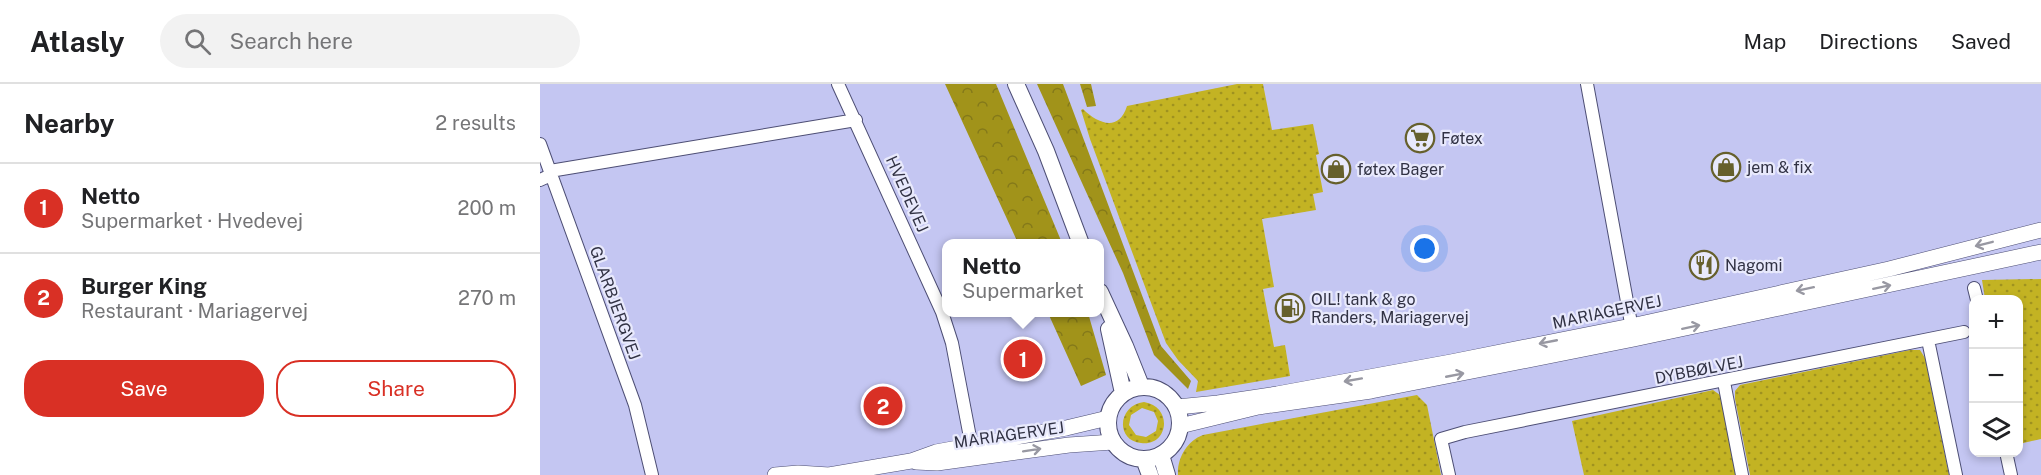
<!DOCTYPE html>
<html lang="en">
<head>
<meta charset="utf-8">
<style>
	:root { --surface:#fff; --page:#f2f2f2; --text:#202124; --muted:#757577; --line:#e0e0e0; --accent:#d93025 }
	body { margin:0; font-family:"Public Sans",sans-serif; background:var(--page); color:var(--text) }
	.controls { position:absolute; right:18px; bottom:18px; display:grid; overflow:hidden; border-radius:12px; box-shadow:0 3px 9px #0003 }
	.controls button { width:54px; height:54px; display:grid; place-items:center; padding:0; border:0; border-bottom:2px solid var(--line); background:var(--surface); color:var(--text); font:30px sans-serif }
	.you { position:absolute; left:885px; top:165px; width:21px; height:21px; margin:-15px; border:4px solid #fff; border-radius:50%; background:#1a73e8; box-shadow:0 0 0 9px #1a73e833 }
	.badge { display:grid; place-items:center; width:39px; height:39px; border-radius:50%; background:var(--accent); color:#fff; font-size:20px; font-weight:700 }
	.pin { position:absolute; translate:-50% -50%; border:3px solid #fff; box-shadow:0 2px 6px #0006 }
	.popup { position:absolute; left:402px; top:155px; width:162px; height:78px; box-sizing:border-box; display:grid; place-content:center; border-radius:12px; background:var(--surface); filter:drop-shadow(0 2px 4px #0005); font-size:20px; white-space:nowrap; color:var(--muted) }
	.popup b { font-size:22px; color:var(--text) }
	.popup::after { content:''; position:absolute; left:50%; top:100%; margin-left:-12px; border:12px solid transparent; border-top-color:var(--surface) }
	.list { margin:0; padding:0; list-style:none }
	h2 { display:flex; justify-content:space-between; align-items:center; height:78px; margin:0; padding:0 24px; font-size:26px }
	h2 small { font-size:20px; font-weight:400; color:var(--muted) }
	.list li { display:grid; grid-template-columns:39px 1fr auto; gap:18px; align-items:center; box-sizing:border-box; height:90px; padding:0 24px; border-top:2px solid var(--line) }
	.list b { display:block; font-size:22px; white-space:nowrap }
	.list p { margin:0; font-size:20px; white-space:nowrap; color:var(--muted) }
	.list em { font-size:20px; font-style:normal; color:var(--muted) }
	.actions { display:flex; gap:12px; padding:18px 24px }
	.actions a { flex:1; padding:14px 0; border:2px solid var(--accent); border-radius:24px; text-align:center; font-size:21px; color:var(--accent) }
	.actions .main { background:var(--accent); color:#fff }
	.icon { flex:none; width:33px; height:33px; fill:none; stroke:currentColor; stroke-width:2; stroke-linecap:round; stroke-linejoin:round }
	.map { position:relative; flex:none; width:1501px; height:391px; overflow:hidden }
	header { display:flex; align-items:center; gap:36px; box-sizing:border-box; height:84px; padding:0 30px; background:var(--surface); border-bottom:2px solid var(--line) }
	header strong { font-size:28px }
	nav { display:flex; gap:33px; margin-inline-start:auto; font-size:21px }
	.search { width:420px; height:54px; background:var(--page); display:flex; align-items:center; gap:15px; box-sizing:border-box; padding:0 21px; border-radius:33px; color:var(--muted); font-size:22px }
	main { display:flex }
	aside { flex:1; background:var(--surface) }
	.map>svg:first-child { display:block }
	.grass { fill:url(#grass-dots); fill-rule:evenodd }
	.forest { fill:url(#forest-crowns) }
	.lines { fill:none; stroke-linecap:round; stroke-linejoin:round }
	.minor-casing { stroke:#4d4e74; stroke-width:14 }
	.tertiary-casing { stroke:#4d4e74; stroke-width:16 }
	.secondary-casing { stroke:#4d4e74; stroke-width:18 }
	.minor { stroke:#fff; stroke-width:12 }
	.tertiary { stroke:#fff; stroke-width:15 }
	.secondary { stroke:#fff; stroke-width:16 }
	.oneway { stroke:#9898a2 }
	.labels { text-anchor:middle; dominant-baseline:central; stroke-width:4.5; stroke-linejoin:round; paint-order:stroke }
	.poi-label { font-size:16px; fill:#313244; stroke:#e8e9fc; text-anchor:start }
	.street-label { font-size:16px; fill:#313244; stroke:#e8e9fc }
</style>
</head>
<body>
<header>
<strong>Atlasly</strong>
<div class="search"><svg class="icon" aria-label="search" viewBox="0 0 24 24"><circle cx="10" cy="10" r="6"/><path d="M15 15l6 6"/></svg>Search here</div>
<nav><a>Map</a><a>Directions</a><a>Saved</a></nav>
</header>
<main>
<aside>
<h2>Nearby<small>2 results</small></h2>
<ul class="list">
<li><span class="badge">1</span><div><b>Netto</b><p>Supermarket · Hvedevej</p></div><em>200 m</em></li>
<li><span class="badge">2</span><div><b>Burger King</b><p>Restaurant · Mariagervej</p></div><em>270 m</em></li>
</ul>
<div class="actions"><a class="main">Save</a><a>Share</a></div>
</aside>
<div class="map">
<svg width="1501" height="391" viewBox="0 0 1501 391">
	<defs>
		<pattern id="grass-dots" width="8" height="8" patternUnits="userSpaceOnUse" patternTransform="scale(1.5)"><rect width="8" height="8" fill="#c3b323"/><path d="M2 2h.1M6 6h.1" fill="none" stroke="#9f9220" stroke-width="1.8" stroke-linecap="round"/></pattern>
		<pattern id="forest-crowns" width="20" height="18" patternUnits="userSpaceOnUse" patternTransform="scale(1.5)"><rect width="20" height="18" fill="#a1931a"/><path d="M2 6a3 3 0 1 1 6 0M12 15a3 3 0 1 1 6 0" fill="none" stroke="#847919"/></pattern>
	</defs>
	<rect width="100%" height="100%" fill="#c4c6f2"/>
	<path class="grass" d="M697,0H723L732,46L773,40L779,70L776,71L783,108L773,110L776,126L722,135L734,203L723,205L734,263L745,261L750,292L656,308L658,297L638,276L626,259L550,55L541,26L543,25C558,40 579,48 587,22Z
		M1501,195V355L1479,360L1478,216L1445,215L1442,196Z
		M1370,266H1380L1385,274L1409,391H1210L1195,315V307L1200,301Z
		M1173,306L1180,311L1182,317L1197,391H1044L1032,337Z
		M877,311L887,321L901,391H638C637,374 647,357 663,351Z
		M604,318C634,323 628,363 601,359C575,356 578,321 604,318ZM602,324L614,328L618,337L616,347L606,353L596,351L589,341L591,331Z"/>
	<path class="forest" d="M405,0H456L522,159H478Z
		M497,0H523L621,262L651,297L648,305L614,271L583,189Z
		M540,0H551L556,22L547,23Z
		M508,229H548L566,291L541,302Z"/>
	<g class="lines">
		<g class="minor-casing">
			<path id="minor" d="M298,0L402,228L412,259L433,369
				M1047,0L1093,250
				M0,60L95,321L112,391
				M10,87L316,36
				M0,96L11,91
				M1434,204L1437,216
				M1388,256L1416,391
				M1184,298L1202,391
				M1466,368L1471,391
				M909,391L901,355L925,348L1424,248"/>
		</g>
		<g class="tertiary-casing">
			<path id="tertiary" d="M637,323L678,319L737,310L911,278L1091,242L1349,185L1501,146
				M640,342L718,323L831,307L1094,255L1501,168
				M376,378L397,379L529,361L573,358
				M235,391L258,389L289,391L371,377L396,368L526,344L568,334"/>
		</g>
		<g class="secondary-casing">
			<path id="secondary" d="M476,0L506,67L541,160
				M560,208L585,262L601,302
				M569,245L583,309
				M568 339a36 36 0 1 1 72 0a36 36 0 1 1-72 0Z
				M621,371L627,391
				M604,375L610,391"/>
		</g>
		<use href="#minor" class="minor"/>
		<use href="#tertiary" class="tertiary"/>
		<use href="#secondary" class="secondary"/>
	</g>
	<defs><path id="oneway-shaft" d="M-6 0H5M1.5-3L5.5 0L1.5 3" fill="none" stroke-width="1.6" stroke-linecap="round" stroke-linejoin="round" transform="scale(1.5)"/></defs>
	<g class="oneway">
		<use href="#oneway-shaft" transform="translate(1444 160) rotate(166)"/>
		<use href="#oneway-shaft" transform="translate(1342 203) rotate(-12)"/>
		<use href="#oneway-shaft" transform="translate(1265 205) rotate(168)"/>
		<use href="#oneway-shaft" transform="translate(1151 243) rotate(-12)"/>
		<use href="#oneway-shaft" transform="translate(1008 258) rotate(169)"/>
		<use href="#oneway-shaft" transform="translate(915 291) rotate(-11)"/>
		<use href="#oneway-shaft" transform="translate(813 296) rotate(170)"/>
		<use href="#oneway-shaft" transform="translate(492 366) rotate(-9)"/>
	</g>
	<defs>
		<g id="supermarket-ring" transform="scale(1.5)"><circle r="9.5" fill="#e8e9fc" stroke="#66602c" stroke-width="1.5"/><path d="M-6-5.5h2.5l.6 2H6L4.5 2H-2.5L-4.4-4H-6ZM-1.5 3.2a1.3 1.3 0 1 0 .1 0ZM3 3.2a1.3 1.3 0 1 0 .1 0Z" fill="#66602c"/></g>
		<g id="shop-ring" transform="scale(1.5)"><circle r="9.5" fill="#e8e9fc" stroke="#66602c" stroke-width="1.5"/><path d="M-5-2.5h2.3a2.7 3.5 0 0 1 5.4 0H5L5.5 6h-11ZM-1.5-2.5h3a1.5 2.3 0 0 0-3 0Z" fill="#66602c"/></g>
		<g id="restaurant-ring" transform="scale(1.5)"><circle r="9.5" fill="#e8e9fc" stroke="#66602c" stroke-width="1.5"/><path d="M-5-6h1v4h1v-4h1v4h1v-4h1v5L-1.5 .5V6h-2V.5L-5-1ZM5-6V6H3V1.5H1.5Q1.5-4 5-6Z" fill="#66602c"/></g>
		<g id="fuel-ring" transform="scale(1.5)"><circle r="9.5" fill="#e8e9fc" stroke="#66602c" stroke-width="1.5"/><path d="M-5.5-6h7V0h2V4h1.3V-2.5L3-4.5l.8-.8L6-3V5H2.5V1h-1V6h-7ZM-4.2-4.7v3.2H.2V-4.7Z" fill="#66602c"/></g>
	</defs>
	<g fill-rule="evenodd">
		<use href="#supermarket-ring" x="880" y="54"/>
		<use href="#shop-ring" x="1186" y="83"/>
		<use href="#shop-ring" x="796" y="85"/>
		<use href="#restaurant-ring" x="1164" y="181"/>
		<use href="#fuel-ring" x="750" y="224"/>
	</g>
	<g class="labels">
		<g class="poi-label">
			<text x="901" y="54">Føtex</text>
			<text x="1207" y="83">jem &amp; fix</text>
			<text x="817" y="85">føtex Bager</text>
			<text x="1185" y="181">Nagomi</text>
			<text x="771" y="215">OIL! tank &amp; go<tspan x="771" dy="18">Randers, Mariagervej</tspan></text>
		</g>
		<g class="street-label">
			<text transform="translate(367 110) rotate(66)">HVEDEVEJ</text>
			<text transform="translate(75 219) rotate(70)">GLARBJERGVEJ</text>
			<text transform="translate(1067 228) rotate(-12)">MARIAGERVEJ</text>
			<text transform="translate(1159 286) rotate(-11)">DYBBØLVEJ</text>
			<text transform="translate(469 351) rotate(-8)">MARIAGERVEJ</text>
		</g>
	</g>
</svg>
<div class="controls">
<button>+</button>
<button>−</button>
<button><svg class="icon" aria-label="layers" viewBox="0 0 24 24"><path d="M12 4l9 5-9 5-9-5zM3 14l9 5 9-5"/></svg></button>
</div>
<div class="you"></div>
<div class="pin badge" style="left:483px;top:275px">1</div>
<div class="popup"><b>Netto</b>Supermarket</div>
<div class="pin badge" style="left:343px;top:322px">2</div>
</div>
</main>
</body>
</html>
